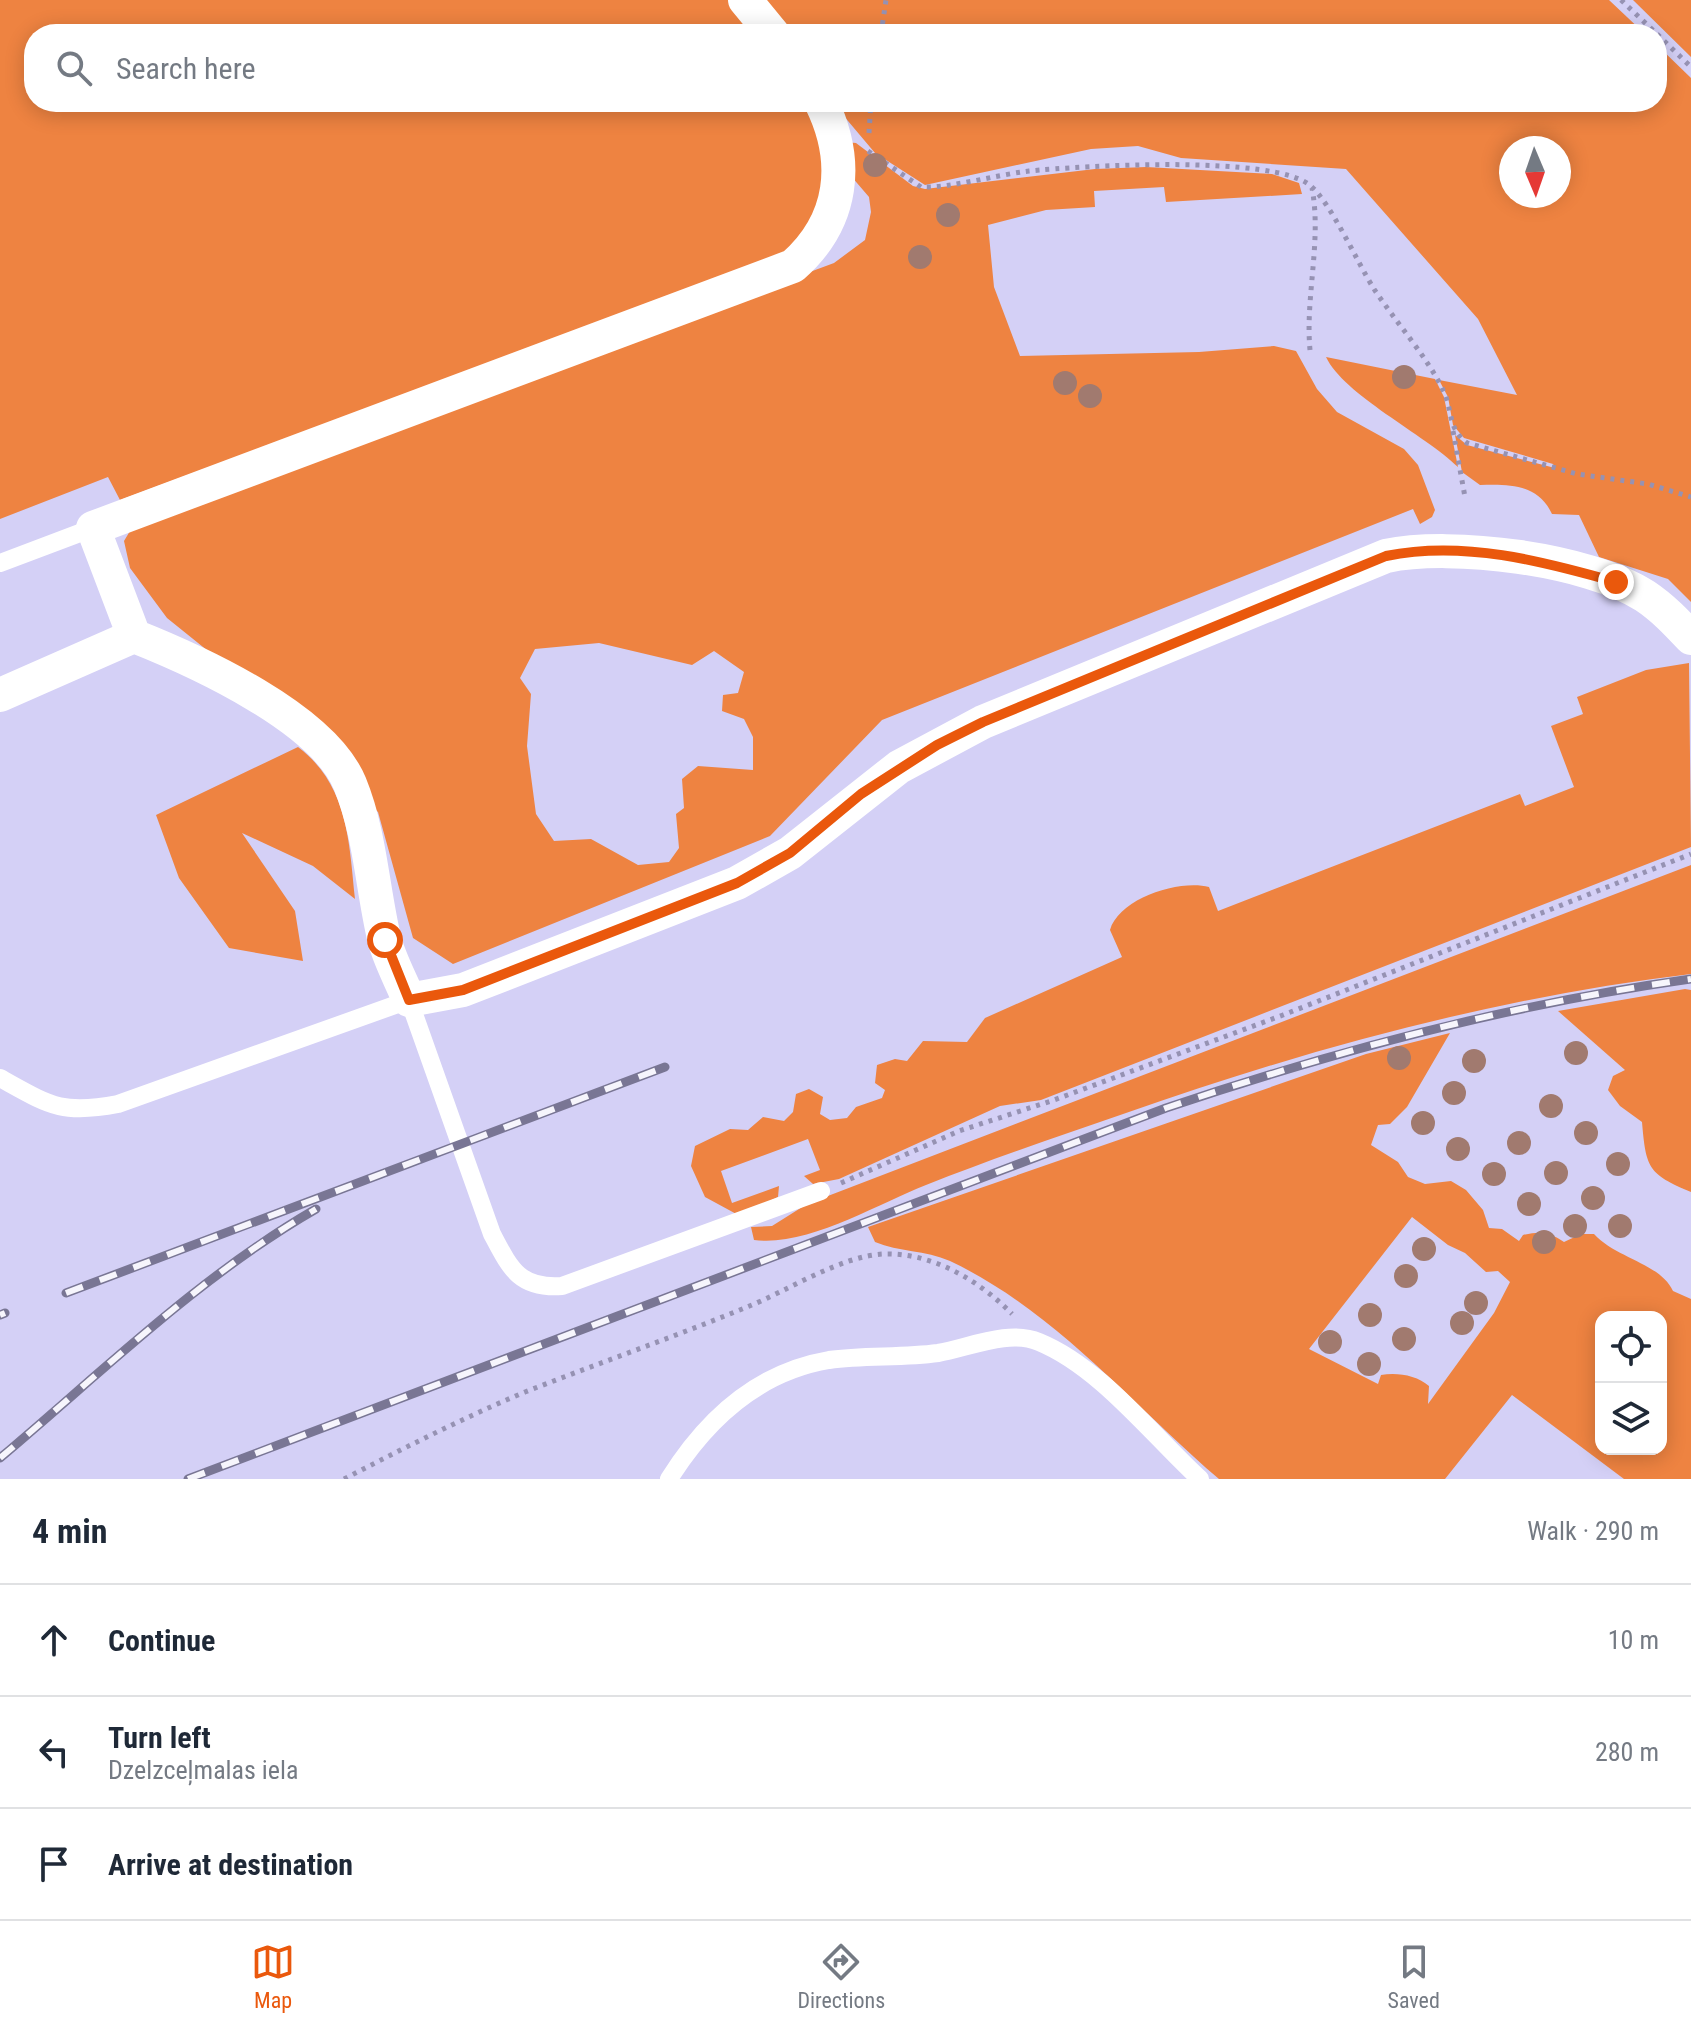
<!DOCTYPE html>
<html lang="en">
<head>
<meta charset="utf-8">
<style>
	:root { --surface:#fff; --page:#f6f6f7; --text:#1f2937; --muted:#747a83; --line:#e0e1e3; --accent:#ea580c }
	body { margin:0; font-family:"Roboto Condensed",sans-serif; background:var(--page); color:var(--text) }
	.controls { position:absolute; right:24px; bottom:24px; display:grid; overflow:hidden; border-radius:16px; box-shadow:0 4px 20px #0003 }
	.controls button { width:72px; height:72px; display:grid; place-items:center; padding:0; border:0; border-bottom:2px solid var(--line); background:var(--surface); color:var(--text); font:40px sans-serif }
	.compass { position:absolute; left:1499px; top:136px; width:72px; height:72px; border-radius:50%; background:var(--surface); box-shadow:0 4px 20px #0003; rotate:178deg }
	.stop { position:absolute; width:24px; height:24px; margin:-18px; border:6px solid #ea580c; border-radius:50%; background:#fff }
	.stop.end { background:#ea580c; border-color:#fff; box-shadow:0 2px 8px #0008 }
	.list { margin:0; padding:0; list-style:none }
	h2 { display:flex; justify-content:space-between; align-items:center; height:104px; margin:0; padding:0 32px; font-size:34px }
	h2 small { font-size:26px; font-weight:400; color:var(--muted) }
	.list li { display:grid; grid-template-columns:52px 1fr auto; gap:24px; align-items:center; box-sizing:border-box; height:112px; padding:0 32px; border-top:2px solid var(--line) }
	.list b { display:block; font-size:30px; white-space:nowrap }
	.list p { margin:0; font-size:26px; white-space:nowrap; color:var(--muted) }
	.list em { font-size:26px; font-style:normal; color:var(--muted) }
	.icon { flex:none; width:44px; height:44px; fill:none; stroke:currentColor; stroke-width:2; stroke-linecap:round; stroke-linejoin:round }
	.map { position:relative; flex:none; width:1691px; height:1479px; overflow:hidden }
	.search { position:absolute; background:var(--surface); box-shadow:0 4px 20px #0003; left:24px; right:24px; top:24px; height:88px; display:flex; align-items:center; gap:20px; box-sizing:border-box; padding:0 28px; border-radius:32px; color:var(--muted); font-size:30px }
	.sheet { height:440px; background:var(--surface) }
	nav { display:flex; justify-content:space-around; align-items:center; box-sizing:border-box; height:112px; border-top:2px solid var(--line); background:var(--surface); font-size:22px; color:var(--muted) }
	nav a { display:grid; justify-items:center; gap:4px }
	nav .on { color:var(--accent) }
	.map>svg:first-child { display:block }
	.green { fill:#ee8341; fill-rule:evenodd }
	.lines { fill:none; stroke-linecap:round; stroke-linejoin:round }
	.path { stroke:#9692b3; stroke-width:5; stroke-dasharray:4 6; stroke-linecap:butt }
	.lane { stroke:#fff; stroke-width:18 }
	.street { stroke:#fff; stroke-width:34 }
	.rail-casing { stroke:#797694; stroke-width:9 }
	.rail { stroke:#f6f5fc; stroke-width:6; stroke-dasharray:18; stroke-linecap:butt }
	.tree { fill:#a17a6f }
	.route { stroke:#ea580c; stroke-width:10 }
</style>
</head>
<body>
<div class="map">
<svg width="1691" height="1479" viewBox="0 0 1691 1479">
	<rect width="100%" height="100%" fill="#d4d0f6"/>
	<path class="green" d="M0,0H728L759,34H34V102H807L828,146L823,204L789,252L725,277L120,500L108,477L0,519Z
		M757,0H1609L1645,34H783Z
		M1633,0H1691V57Z
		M1657,45L1691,78V602L1668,579L1599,557L1579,515L1552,514C1538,484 1509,484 1480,485L1462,472L1455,435L1467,445L1555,468L1553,464L1464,438L1453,425L1448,397L1439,380L1517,395L1478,319L1346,169L1181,158L1138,146L1091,149L925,185L875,153L832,102H1657ZM1511,148H1559V196H1511Z
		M845,142L856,143L913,186L925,189L1095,169L1146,167L1272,174L1299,183L1302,194L1166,202L1164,187L1094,191L1095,207L1046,210L988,225L994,287L1020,356L1199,352L1274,346L1296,351L1317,389L1337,412L1404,449L1418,465L1435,510L1432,517L1420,524L1413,509L882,720L770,836L453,964L413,938L378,812L208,651L167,618L130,568L124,541L133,526L179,506L834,263L865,240L871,212L869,197L851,176ZM599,643L692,665L714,651L744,672L738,693L723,695L722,711L744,719L753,737V770L698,766L682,779L684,808L676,814L679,848L669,862L638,865L591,839L554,841L536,814L527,746L531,694L520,678L535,649Z
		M1326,357L1435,379L1444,397L1458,467C1424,434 1344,395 1326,357Z
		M1689,663L1691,847L1041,1100L1000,1106L839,1179L813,1184L804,1176L820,1170L808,1139L721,1171L732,1203L779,1186L778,1197L740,1216L705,1197L691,1166L695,1146L730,1129L748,1130L763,1117L784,1121L793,1112L796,1094L809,1089L823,1097L820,1114L830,1120L847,1118L856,1107L882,1098L885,1090L875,1083L877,1065L895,1059L907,1061L923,1041L967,1042L985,1018L1122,957L1110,930C1119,898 1180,879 1209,887L1218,911L1520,794L1525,806L1574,787L1551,726L1583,714L1577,697L1646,670Z
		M298,747C348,785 349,840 355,899L313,866L242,833L295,911L303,961L229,948L179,878L156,815Z
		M1691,865V974C1498,997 1308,1049 1126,1113C1059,1136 991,1159 926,1185C877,1204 808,1247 754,1240L751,1227L772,1226L807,1204Z
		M1685,989L1691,990V1192C1648,1174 1646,1168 1642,1122L1620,1106L1608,1090L1613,1076L1625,1070L1558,1011Z
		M1450,1033L1407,1107L1390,1124L1378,1125L1371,1145L1398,1162L1408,1177L1425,1184L1451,1181L1466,1190L1483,1210L1489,1228L1502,1229L1519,1241L1523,1235C1541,1231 1549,1232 1564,1242L1581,1234H1594C1617,1259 1660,1263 1673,1291L1691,1299V1479H1624L1512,1395L1445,1479H1219C1131,1404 1057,1312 950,1261C925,1250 899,1252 875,1242L868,1227L1366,1054ZM1412,1217L1448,1245L1465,1253L1486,1272L1498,1271L1510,1282L1494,1313L1428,1404L1429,1386C1417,1375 1396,1372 1381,1375L1378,1384L1309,1349ZM1601,1317H1661V1449H1601Z"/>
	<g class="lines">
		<path class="path" d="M1621,0L1657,34
			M881,34L886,0
			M1657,34L1691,67
			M869,133L871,102
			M868,151L921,187C952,188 995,175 1029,171C1081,166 1274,154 1311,186C1332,205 1357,262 1374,289C1395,321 1428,358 1443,390C1453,410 1447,428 1467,443L1577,474L1648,484L1691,497
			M1310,350C1305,297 1322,241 1312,188
			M1453,431L1465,497
			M841,1183L959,1131L1054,1100L1283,1015L1691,854
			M344,1479C404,1448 463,1418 525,1392C599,1363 674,1337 747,1307C787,1291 841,1256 883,1254C931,1252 979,1280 1012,1314"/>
		<path class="lane" d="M0,563L93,528
			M0,1078C49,1105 61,1115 118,1104L409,1000L492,1234C510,1268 519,1289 562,1286L821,1191
			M669,1479C706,1420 758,1372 829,1360C865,1355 902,1358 938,1353C968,1348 1009,1329 1039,1342C1100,1367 1152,1435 1200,1479"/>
		<path class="street" d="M745,0L773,34
			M821,102C850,161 844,221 793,266L93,528L134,636C197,661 323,718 350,784C370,833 372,886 384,938C389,959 401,980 409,1000L463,990L737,883L790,853L899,767L983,722L1386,556C1452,542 1588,559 1645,596C1663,608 1677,623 1691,638
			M0,695L134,636"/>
		<g class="rail-casing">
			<path id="rail" d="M66,1293L665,1067
				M0,1315L5,1313
				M0,1458C102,1372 201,1275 316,1209
				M188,1479L1166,1108C1338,1050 1511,1004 1691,979"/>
		</g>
		<use href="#rail" class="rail"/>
	</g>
	<g class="tree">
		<circle cx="875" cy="165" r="12"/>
		<circle cx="948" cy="215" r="12"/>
		<circle cx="920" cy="257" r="12"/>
		<circle cx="1404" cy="377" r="12"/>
		<circle cx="1065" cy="383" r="12"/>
		<circle cx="1090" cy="396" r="12"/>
		<circle cx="1576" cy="1053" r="12"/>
		<circle cx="1399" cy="1058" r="12"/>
		<circle cx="1474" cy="1061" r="12"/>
		<circle cx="1454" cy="1093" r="12"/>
		<circle cx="1551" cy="1106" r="12"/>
		<circle cx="1423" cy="1123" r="12"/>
		<circle cx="1586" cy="1133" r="12"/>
		<circle cx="1519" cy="1143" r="12"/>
		<circle cx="1458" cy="1149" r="12"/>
		<circle cx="1618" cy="1164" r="12"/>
		<circle cx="1556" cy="1173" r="12"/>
		<circle cx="1494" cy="1174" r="12"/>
		<circle cx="1593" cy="1198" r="12"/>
		<circle cx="1529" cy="1204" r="12"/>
		<circle cx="1575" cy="1226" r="12"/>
		<circle cx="1620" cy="1226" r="12"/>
		<circle cx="1544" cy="1242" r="12"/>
		<circle cx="1424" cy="1249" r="12"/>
		<circle cx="1406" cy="1276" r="12"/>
		<circle cx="1476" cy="1303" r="12"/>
		<circle cx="1370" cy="1315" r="12"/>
		<circle cx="1462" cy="1323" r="12"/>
		<circle cx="1404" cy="1339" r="12"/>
		<circle cx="1330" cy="1342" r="12"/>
		<circle cx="1369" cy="1364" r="12"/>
	</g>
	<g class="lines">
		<path class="route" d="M385,940L409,1000L463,990L737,883L790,853L861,794L937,745L983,722L1386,556C1463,540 1542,561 1616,582"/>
	</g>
</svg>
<div class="controls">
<button><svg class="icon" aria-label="locate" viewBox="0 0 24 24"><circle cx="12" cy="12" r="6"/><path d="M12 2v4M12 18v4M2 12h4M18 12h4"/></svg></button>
<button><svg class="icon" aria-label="layers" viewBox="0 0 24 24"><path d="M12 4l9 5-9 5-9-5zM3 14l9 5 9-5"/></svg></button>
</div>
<svg class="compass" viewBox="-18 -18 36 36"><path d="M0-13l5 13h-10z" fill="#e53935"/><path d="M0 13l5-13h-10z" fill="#747a83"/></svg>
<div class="stop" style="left:385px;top:940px"></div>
<div class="stop end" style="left:1616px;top:582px"></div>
<div class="search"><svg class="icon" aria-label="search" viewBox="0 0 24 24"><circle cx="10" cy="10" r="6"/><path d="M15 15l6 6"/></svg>Search here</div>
</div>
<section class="sheet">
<h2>4 min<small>Walk · 290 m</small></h2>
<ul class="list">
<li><svg class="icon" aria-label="ahead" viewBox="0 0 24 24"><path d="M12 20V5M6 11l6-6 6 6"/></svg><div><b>Continue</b></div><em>10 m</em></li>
<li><svg class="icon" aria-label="left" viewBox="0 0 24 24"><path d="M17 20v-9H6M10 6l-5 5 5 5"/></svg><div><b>Turn left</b><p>Dzelzceļmalas iela</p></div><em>280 m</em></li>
<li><svg class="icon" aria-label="arrive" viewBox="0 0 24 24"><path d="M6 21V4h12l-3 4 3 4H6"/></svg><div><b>Arrive at destination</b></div></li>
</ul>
</section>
<nav>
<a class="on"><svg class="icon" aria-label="map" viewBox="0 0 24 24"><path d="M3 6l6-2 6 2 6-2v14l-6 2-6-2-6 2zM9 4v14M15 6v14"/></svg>Map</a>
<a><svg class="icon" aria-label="directions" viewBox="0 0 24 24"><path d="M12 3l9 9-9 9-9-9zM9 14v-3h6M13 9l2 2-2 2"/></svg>Directions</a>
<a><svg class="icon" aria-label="saved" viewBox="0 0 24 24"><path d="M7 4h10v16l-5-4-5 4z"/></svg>Saved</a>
</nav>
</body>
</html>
